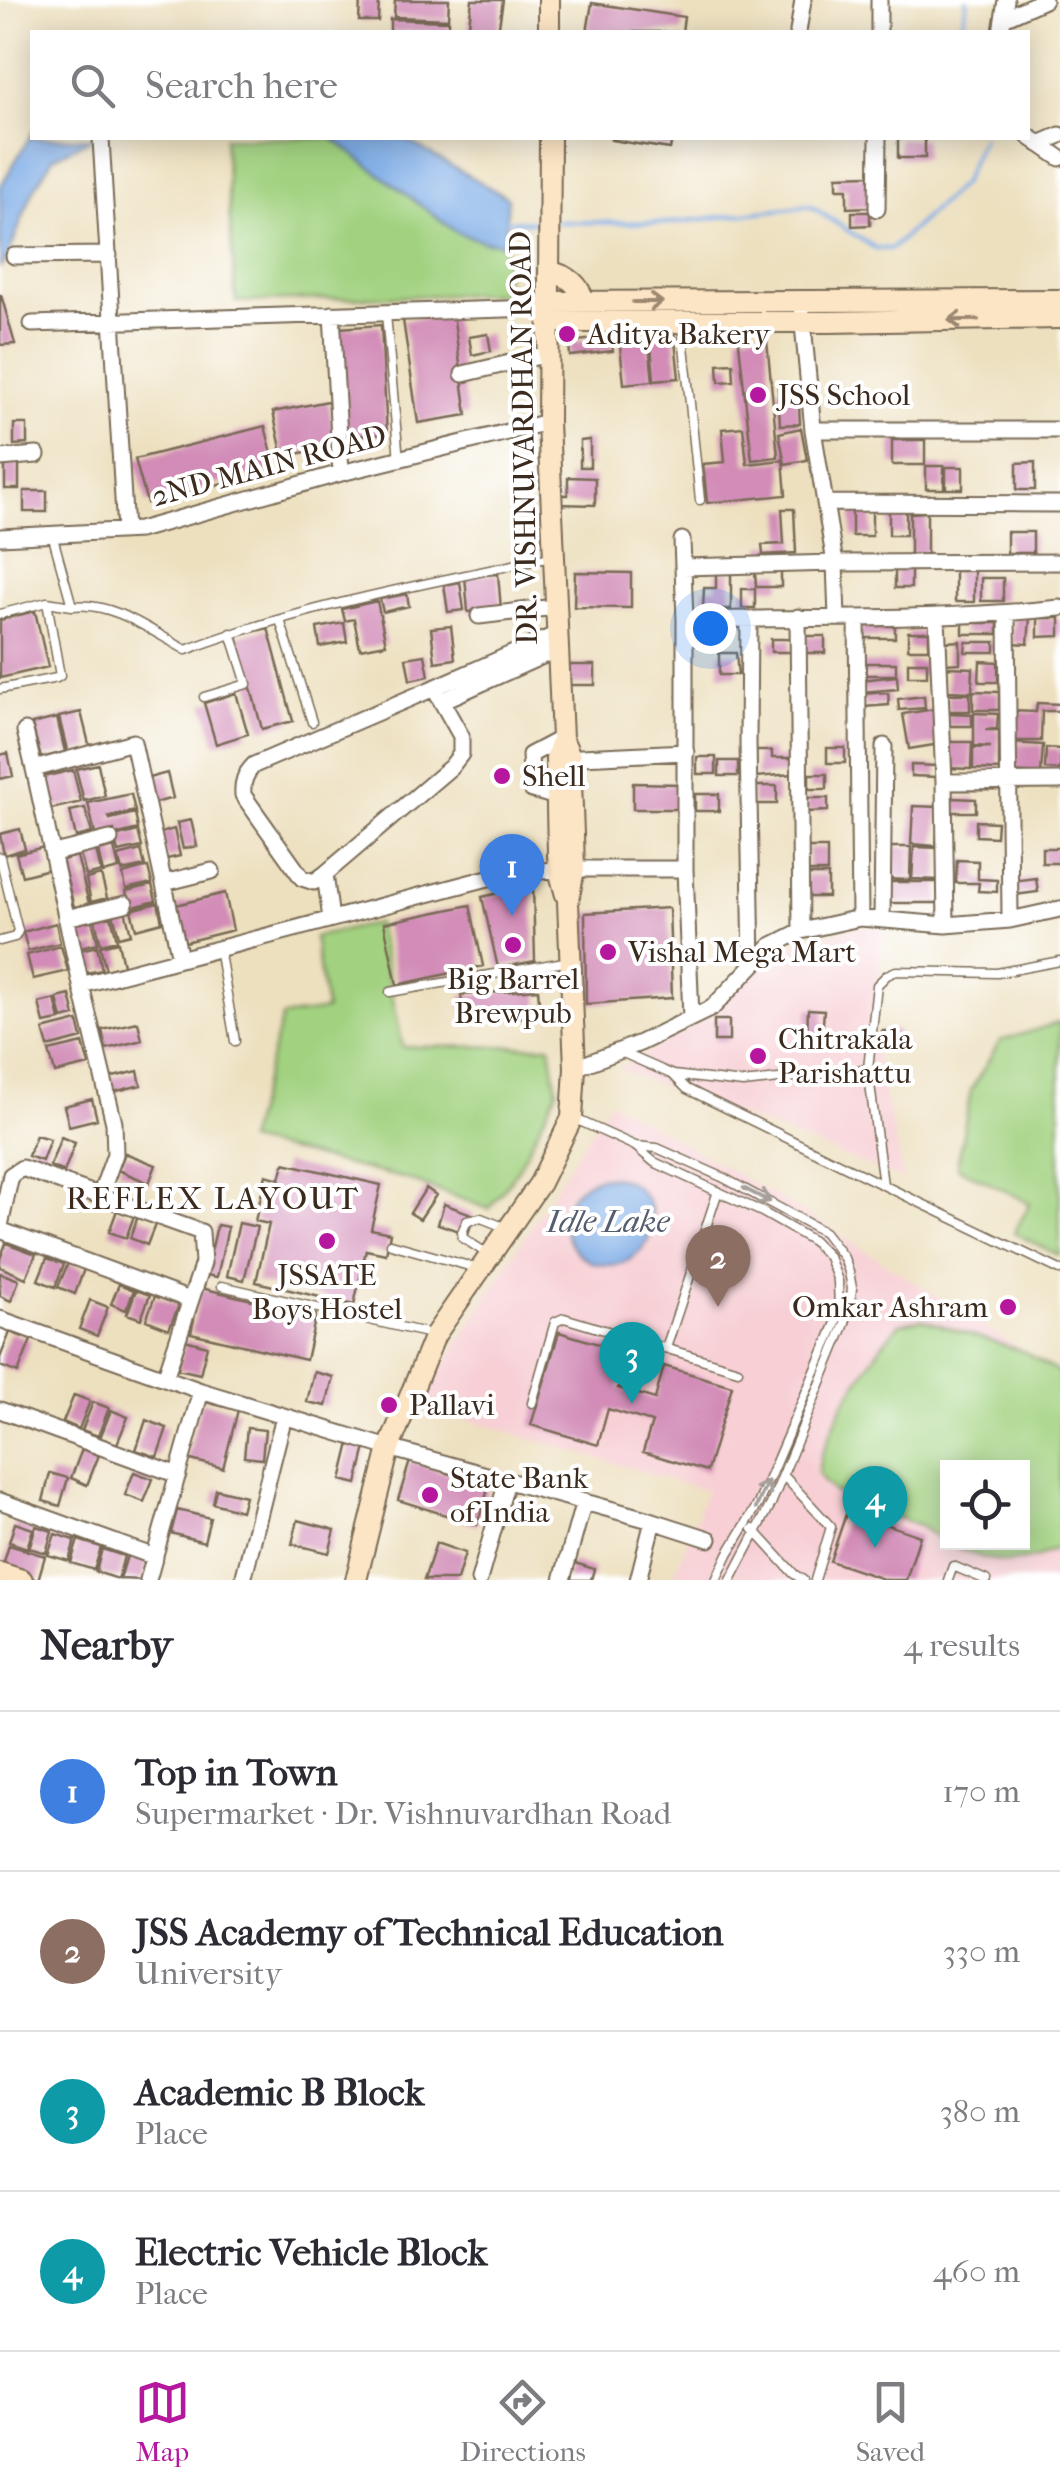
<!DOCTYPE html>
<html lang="en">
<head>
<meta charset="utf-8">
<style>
	:root { --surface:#fff; --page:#f2f2f3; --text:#2b2b33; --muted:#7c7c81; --line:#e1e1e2; --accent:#b5179e }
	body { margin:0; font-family:"IM FELL French Canon",serif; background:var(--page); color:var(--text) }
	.controls { position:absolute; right:30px; bottom:30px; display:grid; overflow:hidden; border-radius:0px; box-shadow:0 5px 25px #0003 }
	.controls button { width:90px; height:90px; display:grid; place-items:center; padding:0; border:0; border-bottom:2px solid var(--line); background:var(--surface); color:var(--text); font:50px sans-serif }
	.you { position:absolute; left:710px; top:628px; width:35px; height:35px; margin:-25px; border:8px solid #fff; border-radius:50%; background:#1a73e8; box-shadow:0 0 0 15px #1a73e833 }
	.badge { display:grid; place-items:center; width:65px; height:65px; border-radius:50%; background:var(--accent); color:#fff; font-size:32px; font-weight:700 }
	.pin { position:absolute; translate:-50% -82px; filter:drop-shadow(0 2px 5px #0008) }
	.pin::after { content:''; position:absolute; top:52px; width:35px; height:30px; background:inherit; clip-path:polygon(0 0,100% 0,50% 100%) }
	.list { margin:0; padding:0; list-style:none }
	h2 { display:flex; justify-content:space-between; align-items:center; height:130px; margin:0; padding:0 40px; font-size:42px }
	h2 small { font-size:32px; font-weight:400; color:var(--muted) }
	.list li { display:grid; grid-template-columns:65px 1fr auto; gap:30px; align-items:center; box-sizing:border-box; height:160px; padding:0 40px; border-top:2px solid var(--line) }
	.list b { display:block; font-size:38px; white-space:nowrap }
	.list p { margin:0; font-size:32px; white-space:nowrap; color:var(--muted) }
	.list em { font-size:32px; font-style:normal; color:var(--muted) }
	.icon { flex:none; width:55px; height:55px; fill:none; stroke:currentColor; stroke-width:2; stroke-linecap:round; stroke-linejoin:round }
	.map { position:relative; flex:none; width:1060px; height:1580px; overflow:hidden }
	.search { position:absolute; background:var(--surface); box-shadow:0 5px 25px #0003; left:30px; right:30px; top:30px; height:110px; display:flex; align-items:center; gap:25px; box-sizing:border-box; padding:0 35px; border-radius:0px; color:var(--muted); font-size:38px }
	.sheet { height:770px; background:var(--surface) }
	nav { display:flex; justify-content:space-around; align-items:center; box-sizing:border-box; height:140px; border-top:2px solid var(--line); background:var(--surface); font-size:28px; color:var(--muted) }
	nav a { display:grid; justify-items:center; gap:5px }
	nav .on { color:var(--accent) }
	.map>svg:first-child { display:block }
	.built { fill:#f7cfd4; fill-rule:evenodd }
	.green { fill:#a2d280; stroke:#6e7e4f; stroke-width:2.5; fill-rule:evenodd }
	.water { fill:#7babe6; stroke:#5b6a82; stroke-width:2.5 }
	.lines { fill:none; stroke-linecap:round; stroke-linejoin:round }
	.stream { stroke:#7babe6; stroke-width:4 }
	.building { fill:#d28cb7 }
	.lane-casing { stroke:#796a56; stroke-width:11 }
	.street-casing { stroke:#796a56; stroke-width:19 }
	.secondary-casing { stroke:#796a56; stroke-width:24 }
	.lane { stroke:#fff; stroke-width:8 }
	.street { stroke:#fff; stroke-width:15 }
	.secondary { stroke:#fce5c4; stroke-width:20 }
	.oneway { stroke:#9c8871 }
	.oneway2 { stroke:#a79f9a }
	.poi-dot { fill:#b5179e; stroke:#fff; stroke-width:4 }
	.labels { text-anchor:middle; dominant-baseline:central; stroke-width:8; stroke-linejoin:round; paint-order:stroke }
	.poi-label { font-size:30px; fill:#3b2a1e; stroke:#fff; text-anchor:start }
	.street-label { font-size:30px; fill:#3b2a1e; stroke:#fff }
	.neighbourhood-label { font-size:32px; letter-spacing:2.5px; fill:#3b2a1e; stroke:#fff }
	.water-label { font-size:32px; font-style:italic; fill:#555e6e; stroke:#fff }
</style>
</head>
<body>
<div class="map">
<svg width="1060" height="1580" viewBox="0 0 1060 1580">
	<rect width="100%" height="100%" fill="#fff"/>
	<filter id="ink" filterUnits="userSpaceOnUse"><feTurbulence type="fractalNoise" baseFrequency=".01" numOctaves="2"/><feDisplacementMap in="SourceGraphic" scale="20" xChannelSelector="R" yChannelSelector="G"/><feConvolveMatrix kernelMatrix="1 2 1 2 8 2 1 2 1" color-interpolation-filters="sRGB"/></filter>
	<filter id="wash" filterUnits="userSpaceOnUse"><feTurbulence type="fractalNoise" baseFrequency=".0048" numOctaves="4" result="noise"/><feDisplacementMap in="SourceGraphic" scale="40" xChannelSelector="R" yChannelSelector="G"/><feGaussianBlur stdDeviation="2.25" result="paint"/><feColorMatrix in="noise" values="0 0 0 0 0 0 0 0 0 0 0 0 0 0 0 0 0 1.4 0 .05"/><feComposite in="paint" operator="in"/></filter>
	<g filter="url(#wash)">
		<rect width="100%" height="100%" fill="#ede0bf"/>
		<path class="built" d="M859,926L884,928L873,1044L904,1180L619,1069L715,1012L772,950Z
			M610,1101L823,1224L1060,1374V1580H672L706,1491L419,1405ZM948,1468H1022V1542H948Z"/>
		<path class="green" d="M224,138H332L456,232L483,241L505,244L506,293L236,302Z
			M377,923L403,1047L550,1046L557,1091L518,1169L489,1209L407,1179L247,1141L282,1017L326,1010L314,937Z
			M1060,1022V1256L1014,1233L1030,1203L957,1167L971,1090L1000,1041Z
			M921,1319L1025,1352L1060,1374V1547L1038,1557L1024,1560L1007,1562L984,1558L948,1544L920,1526L834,1492L824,1482L818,1473L821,1456L843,1404L883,1343L900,1324ZM948,1468H1022V1542H948Z"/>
		<path class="water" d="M32,133V138H93L54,157L33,191L6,261L0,267V187Z
			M332,138H403L508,198L505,244L483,241L456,232Z
			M564 1221a44 44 0 1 1 88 0a44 44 0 1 1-88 0Z"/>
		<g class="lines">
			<path class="stream" d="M961,32L967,0
				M502,219L507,221L542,222
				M556,222L670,223L810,206L875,248L891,249L962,184L982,138"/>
		</g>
		<g id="blocks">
			<path class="building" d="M360,0H379L378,21H359Z
				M395,0H449L448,19L394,17Z
				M472,0H503L498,32H468Z
				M592,3L684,17L682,32H587Z
				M390,19L449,21V32H390Z
				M611,138H672L670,149L611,140Z
				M898,138L925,139V158H898Z
				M870,175L869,207L847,208V189H837V176Z
				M852,212H870V225L852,226Z
				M0,295H1L15,344L0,345Z
				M453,313L467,415L418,423L403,320Z
				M381,325L387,434L345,436L339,328Z
				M766,330L778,457L752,460L738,334Z
				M674,331L679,378L654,380L650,333Z
				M648,333L653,381L624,384L619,336Z
				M488,334L491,351L472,355L469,337Z
				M611,337L613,351L570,356L569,342Z
				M733,363L734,381L719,382L718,364Z
				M798,387L800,424L780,425L778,388Z
				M328,401L337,445L283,457L273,412Z
				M14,424H27V444L14,445Z
				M265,426L276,469L147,503L135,459Z
				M743,427L747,464L783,460L786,495L707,503L703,464L725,462L722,429Z
				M801,428L807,460L785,464L779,433Z
				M590,440V467H580V441Z
				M892,440H925V465H892Z
				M1035,462V490H1017V463Z
				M5,464H19V489H5Z
				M926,466H944V489H926Z
				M946,467H963V489H946Z
				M568,477L595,478V505L558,504V495H568Z
				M24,491H47V512H24Z
				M782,509H794L796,553L763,555L762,545L784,544Z
				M852,510H872V536H852Z
				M889,510H906V535H889Z
				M927,512V555H910V513Z
				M1007,532H1033V553H1007Z
				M895,568H911V588H895Z
				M955,571H974V602H955Z
				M575,572L631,573V608L574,607Z
				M716,572H731V609H703L704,588H716Z
				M755,572H781V587H756Z
				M498,574L501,609L468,612L465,576Z
				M981,578H1003V601H981Z
				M460,582L464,610L448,612L444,585Z
				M742,589H755V608H742Z
				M407,594L409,606L383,612L380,599Z
				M377,601L386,644L360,649L354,619L345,621L342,609Z
				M35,611L48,667L0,678V620Z
				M1014,616L1030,617L1028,644L1012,643Z
				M1038,618H1060V636L1038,637Z
				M344,623L347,642L320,647L317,628Z
				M963,623H998V634H963Z
				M451,626L455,659L435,662L431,628Z
				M860,626H895V638H860Z
				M268,628L293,721L262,729L237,636Z
				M908,632H929V649H908Z
				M805,636H825V653H805Z
				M771,639H791V652H771Z
				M960,641V663L946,664V642Z
				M966,642H995V652H965Z
				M719,653H736L738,675H719Z
				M425,655L429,676L410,680L406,658Z
				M980,661L998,662V682H979Z
				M908,662H927V676H908Z
				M860,663H896V675H860Z
				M567,665H595V685H567Z
				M947,667L973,668L972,692L947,691Z
				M897,676L898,689L862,692L861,680Z
				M973,691L999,692V710H973Z
				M888,692L889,705L864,707L863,694Z
				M236,693L248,734L216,744L204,703Z
				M948,694H970V711H948Z
				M924,696L925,708L899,710L898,699Z
				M1037,703L1060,704V711H1042L1041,741H1011V711L1036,712Z
				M935,709L940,744L909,749L903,714Z
				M81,712L90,748L68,754L59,717Z
				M947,713L972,714V726H947Z
				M974,713L998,714L997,729L985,730H999V770L973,769V748L991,747L974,746Z
				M57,718L65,752L41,758L32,724Z
				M946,742H972L971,769L946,768Z
				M1012,743L1043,745L1041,774L1011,772Z
				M827,748H845V763H827Z
				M1046,748L1060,749V770L1045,769Z
				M756,751H772V758H793V774L756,777Z
				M8,753L13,776L0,779V755Z
				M697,757H716V774H697Z
				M719,761H738V776H719Z
				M98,764L105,796L84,801L76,769Z
				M911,765L938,766L937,777L911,776Z
				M73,770L81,802L51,809L43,777Z
				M167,773L173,798L151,804L145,779Z
				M809,774H827V789H809Z
				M633,783L681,784V809H633Z
				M752,786H777V804H752Z
				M131,794L135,811L109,817L110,819L135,813L138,829L115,835L114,830L95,834L88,803Z
				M695,794H719V811H695Z
				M807,798H828V811L807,812Z
				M951,798L976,799V812H951Z
				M913,806L939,807L936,846L911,844Z
				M85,808L92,833L76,837L70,811Z
				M191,820L197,846L183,849L177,823Z
				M976,821L997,822L996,837L976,836Z
				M20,829L25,849L4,855L0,834Z
				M174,829L180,856L167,859L160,833Z
				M138,831L142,847L118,852L114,837Z
				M44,847L49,869L22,876L16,854Z
				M114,847L119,869L103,873L98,851Z
				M886,847H911L910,880L885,879Z
				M914,847L940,848L939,880L912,879Z
				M808,848H827V872H808Z
				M1042,848H1060V863H1042Z
				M96,850L101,872L86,876L80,854Z
				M141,850L145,866L122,871L118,856Z
				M77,856L89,904L74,907L62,860Z
				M957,860L978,861V879L997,880V892L978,891L979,883H956Z
				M148,867L152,883L126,889L123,874Z
				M101,875L107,898L91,902L86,879Z
				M806,875H828V897H807Z
				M1036,878L1038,892L1014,895L1012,881Z
				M886,882H939V903H886Z
				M152,885L156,901L130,908L126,891Z
				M533,885L535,961L498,968L482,897Z
				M225,893L233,930L185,942L176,905Z
				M158,903L162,922L136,929L131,910Z
				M470,905L483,966L397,985L384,923Z
				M669,908L672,998L586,1004L585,913Z
				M125,910L131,934L119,937L113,913Z
				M111,916L117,940L101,944L95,920Z
				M92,920L98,943L80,947L75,924Z
				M56,923L60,943L28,951L23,932Z
				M118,942L123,965L106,970L100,946Z
				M61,946L68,971L33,979L27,955Z
				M97,946L102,970L86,973L80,950Z
				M538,989L540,1015L465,1024L461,995Z
				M70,995L75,1016L62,1019L57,998Z
				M55,999L60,1020L44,1023L39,1003Z
				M808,1009L824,1010L822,1036L807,1035Z
				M714,1020H729V1041H714Z
				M78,1021L82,1038L48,1047L43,1030Z
				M138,1022L142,1040L106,1049L102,1030Z
				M882,1031H897V1050H883Z
				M83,1043L89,1065L55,1073L49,1051Z
				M138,1071L141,1085L113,1092L109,1078Z
				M92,1099L97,1119L69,1126L64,1106Z
				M36,1135L50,1139L42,1161L28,1156Z
				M61,1137L75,1143L64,1172L50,1166Z
				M125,1153L156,1165L149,1183L118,1170Z
				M284,1163L381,1185L371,1229L390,1233L386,1254L366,1250L354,1305L256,1282L269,1224L255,1221L266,1175L280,1179Z
				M426,1188L436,1195L420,1219L410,1213Z
				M444,1204L474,1215L468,1234L438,1224Z
				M117,1210L134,1216L126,1238L109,1232Z
				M138,1216L156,1222L147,1245L130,1238Z
				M239,1223L257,1227L244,1280L227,1276Z
				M217,1225L228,1227L217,1277L206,1275Z
				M6,1243L36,1254L26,1278L0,1267V1259Z
				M47,1258L64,1264L55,1287L38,1280Z
				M68,1263L84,1269L75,1294L58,1287Z
				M0,1273L19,1280L11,1301L0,1296Z
				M119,1284L134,1290L126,1310L111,1304Z
				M201,1288L316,1315L306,1360L191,1333Z
				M136,1290L150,1295L141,1319L127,1314Z
				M155,1296L179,1305L169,1329L146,1320Z
				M90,1300L108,1307L97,1336L79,1329Z
				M10,1332L31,1340L18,1373L0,1366V1358Z
				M559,1332L628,1353L618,1388L655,1399L664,1366L732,1386L707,1471L643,1452L652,1422L608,1409L598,1445L531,1425Z
				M185,1340L207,1346L200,1374L178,1369Z
				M314,1372L333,1377L326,1406L307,1402Z
				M74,1395L90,1401L79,1429L63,1422Z
				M201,1401L238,1410L223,1468L187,1459Z
				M93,1402L109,1408L98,1436L82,1430Z
				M111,1410L128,1417L117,1444L100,1438Z
				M146,1420L167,1428L157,1457L136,1450Z
				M247,1428L265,1430L262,1459L244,1457Z
				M351,1439L367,1443L357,1484L341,1480Z
				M82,1449L99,1455L87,1485L71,1478Z
				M410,1461L489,1486L477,1525L398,1500Z
				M134,1472L153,1479L144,1502L125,1495Z
				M50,1473L68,1478L60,1506L43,1501Z
				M216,1489L245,1496L241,1511L213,1503Z
				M177,1510L210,1518L204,1542L171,1533Z
				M847,1511L920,1536L906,1580H886L830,1561Z
				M298,1520L335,1530L329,1553L292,1544Z
				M15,1523L33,1529L27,1548L9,1542Z
				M36,1526L52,1531L46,1553L29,1548Z
				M55,1534L75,1540L69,1561L48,1555Z
				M78,1540L101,1547L94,1570L71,1563Z
				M436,1543L465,1553L457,1580H424Z
				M9,1545L45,1556L38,1580L2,1569Z
				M102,1549L124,1556L118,1579L96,1572Z
				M127,1556L148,1562L143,1580L120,1579Z
				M572,1562L594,1569L591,1580H567Z"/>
		</g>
	</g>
	<g filter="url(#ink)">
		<use href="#blocks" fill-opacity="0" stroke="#796a56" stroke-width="2.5"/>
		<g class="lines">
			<g class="lane-casing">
				<path id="lane" d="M386,314L399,460
					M682,326L700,500
					M72,606C113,601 151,631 186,650C303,606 429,583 551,557
					M0,614L47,602L72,606L52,534
					M280,620L312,722
					M0,689L57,678L60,676L47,602
					M204,697L247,684L231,633
					M0,857L18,931L15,937L0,941
					M219,948L235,1041
					M390,992L570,961
					M623,1053L673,1075L687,1089L883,1185L868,1069L877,985L887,975L896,971L997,973L1060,961
					M673,1075L743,1083L868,1069
					M573,1118L635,1146L654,1162L762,1212L813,1241L829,1257L838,1281L839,1310L835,1325L758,1504L728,1554L716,1580
					M635,1146L657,1148L722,1177L824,1232L844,1258L849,1272L852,1288L850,1306L844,1326L771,1504L731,1580
					M883,1185L1060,1270
					M391,1244L476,1268
					M486,1253L463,1238L462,1232L467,1221L481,1218L504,1227
					M222,1286L435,1335
					M666,1348L718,1191
					M532,1403L555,1322L564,1318L738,1370
					M783,1475L831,1527L815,1580
					M753,1529L794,1574L803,1580
					M948,1580L953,1566L986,1580"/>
			</g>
			<g class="street-casing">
				<path id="street" d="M1004,18L1044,0
					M798,32L803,0
					M879,32V0
					M1001,32L1006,0
					M1028,136L1060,158
					M101,139L125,531
					M1039,144L1060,135
					M877,209L878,138
					M14,256L109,255
					M332,314L341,473
					M802,314L813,430L835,563L837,618
					M32,324L533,308L550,302
					M463,374L548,354
					M813,430H1060
					M0,458L37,455
					M825,503L1060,504
					M0,537L139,530L341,473L548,422
					M682,540L685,620V869L691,1018
					M683,567L835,563L1060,562
					M1007,614L1010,920
					M479,616L555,607
					M798,617L801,931
					M937,617L944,782L946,925
					M857,618L860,918
					M749,619L748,742L752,965
					M685,620C810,617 935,621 1060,608
					M434,688L557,634
					M442,701L558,649
					M25,731L34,769
					M560,758L686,752
					M944,782L1060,781
					M557,797L532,790L530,755L562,738
					M54,853L110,839
					M574,869H685
					M325,874L451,767L461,754V736L434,688L254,765C245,774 242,782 243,795L302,878L314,882L325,874L331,919
					M164,883L212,871
					M66,918L125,904
					M882,920L884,746
					M81,985L34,769L133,742L180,958
					M575,1068L640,1043L712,1008L771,946L801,931L860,918L946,925L1010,920L1060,909
					M100,1196L115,1154L114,1123L81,985L507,873L559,870
					M0,1226L11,1175L22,1168L201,1232L203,1263L165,1378
					M0,1230L190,1300
					M0,1319L201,1391L148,1580
					M201,1391L389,1448L653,1521L638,1580
					M0,1410L178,1475
					M0,1501L155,1557
					M653,1521L709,1539
					M243,1580L284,1416
					M479,1580L507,1481
					M562,1580L584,1501"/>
			</g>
			<g class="secondary-casing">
				<path id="secondary" d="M549,32V0
					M550,272C568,275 580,285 584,302
					M550,302L1060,300
					M550,322H829L1060,318
					M560,746L556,759L558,854L559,870L566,895
					M0,1573L22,1580
					M356,1580L389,1448L435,1335L540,1183L572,1118L575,1068L568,902L574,869L573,834L570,756L562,738L548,422L550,138"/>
			</g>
			<use href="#lane" class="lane"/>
			<use href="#street" class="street"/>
			<use href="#secondary" class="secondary"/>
		</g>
		<defs><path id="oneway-shaft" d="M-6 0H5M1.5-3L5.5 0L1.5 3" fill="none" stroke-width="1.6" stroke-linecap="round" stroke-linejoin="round" transform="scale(2.5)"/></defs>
		<g class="oneway">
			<use href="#oneway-shaft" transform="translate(648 302)"/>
			<use href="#oneway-shaft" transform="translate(963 320) rotate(179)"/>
		</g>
		<g class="oneway2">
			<use href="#oneway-shaft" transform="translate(757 1195) rotate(27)"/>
			<use href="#oneway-shaft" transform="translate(762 1494) rotate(-66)"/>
		</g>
	</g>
	<g class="poi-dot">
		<circle cx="567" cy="334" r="10"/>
		<circle cx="758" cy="395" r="10"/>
		<circle cx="502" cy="776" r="10"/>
		<circle cx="513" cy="945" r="10"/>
		<circle cx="608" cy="952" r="10"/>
		<circle cx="758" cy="1056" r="10"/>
		<circle cx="327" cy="1241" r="10"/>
		<circle cx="1008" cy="1307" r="10"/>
		<circle cx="389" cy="1405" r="10"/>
		<circle cx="430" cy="1495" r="10"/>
	</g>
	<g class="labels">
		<g class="poi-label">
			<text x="587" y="334">Aditya Bakery</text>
			<text x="778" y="395">JSS School</text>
			<text x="522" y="776">Shell</text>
			<text x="628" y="952">Vishal Mega Mart</text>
			<text x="513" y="979" text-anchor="middle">Big Barrel<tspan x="513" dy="34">Brewpub</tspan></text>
			<text x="778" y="1039">Chitrakala<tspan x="778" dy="34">Parishattu</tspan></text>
			<text x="327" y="1275" text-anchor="middle">JSSATE<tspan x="327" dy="34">Boys Hostel</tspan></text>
			<text x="988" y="1307" text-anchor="end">Omkar Ashram</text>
			<text x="409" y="1405">Pallavi</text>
			<text x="450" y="1478">State Bank<tspan x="450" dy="34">of India</tspan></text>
		</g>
		<g class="street-label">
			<text transform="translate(524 438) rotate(-91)">DR. VISHNUVARDHAN ROAD</text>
			<text transform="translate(269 466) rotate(-15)">2ND MAIN ROAD</text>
		</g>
		<g class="neighbourhood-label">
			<text x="213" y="1198">REFLEX LAYOUT</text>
		</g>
		<g class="water-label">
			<text x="608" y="1221">Idle Lake</text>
		</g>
	</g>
</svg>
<div class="controls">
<button><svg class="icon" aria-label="locate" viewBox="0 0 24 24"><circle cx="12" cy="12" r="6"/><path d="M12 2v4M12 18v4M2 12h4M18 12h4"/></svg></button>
</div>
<div class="you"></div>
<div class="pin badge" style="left:512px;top:916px;background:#3f7fe0">1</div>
<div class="pin badge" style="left:718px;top:1307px;background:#8d6e63">2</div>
<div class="pin badge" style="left:632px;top:1404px;background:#0f9aa8">3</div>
<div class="pin badge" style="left:875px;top:1548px;background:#0f9aa8">4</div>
<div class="search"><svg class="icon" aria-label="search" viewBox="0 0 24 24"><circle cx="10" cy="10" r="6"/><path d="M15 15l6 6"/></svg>Search here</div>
</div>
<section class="sheet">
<h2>Nearby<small>4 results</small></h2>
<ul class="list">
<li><span class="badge" style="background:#3f7fe0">1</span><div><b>Top in Town</b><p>Supermarket · Dr. Vishnuvardhan Road</p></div><em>170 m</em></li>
<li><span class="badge" style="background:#8d6e63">2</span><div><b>JSS Academy of Technical Education</b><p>University</p></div><em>330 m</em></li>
<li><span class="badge" style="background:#0f9aa8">3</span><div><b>Academic B Block</b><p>Place</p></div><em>380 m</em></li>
<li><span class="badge" style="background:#0f9aa8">4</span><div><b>Electric Vehicle Block</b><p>Place</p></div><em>460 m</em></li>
</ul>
</section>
<nav>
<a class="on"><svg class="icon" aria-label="map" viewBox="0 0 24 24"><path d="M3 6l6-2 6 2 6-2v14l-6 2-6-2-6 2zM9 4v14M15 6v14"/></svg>Map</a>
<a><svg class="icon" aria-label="directions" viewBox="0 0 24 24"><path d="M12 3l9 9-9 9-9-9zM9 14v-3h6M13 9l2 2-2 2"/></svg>Directions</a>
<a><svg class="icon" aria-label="saved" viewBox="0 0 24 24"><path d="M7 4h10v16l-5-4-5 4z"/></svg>Saved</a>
</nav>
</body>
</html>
